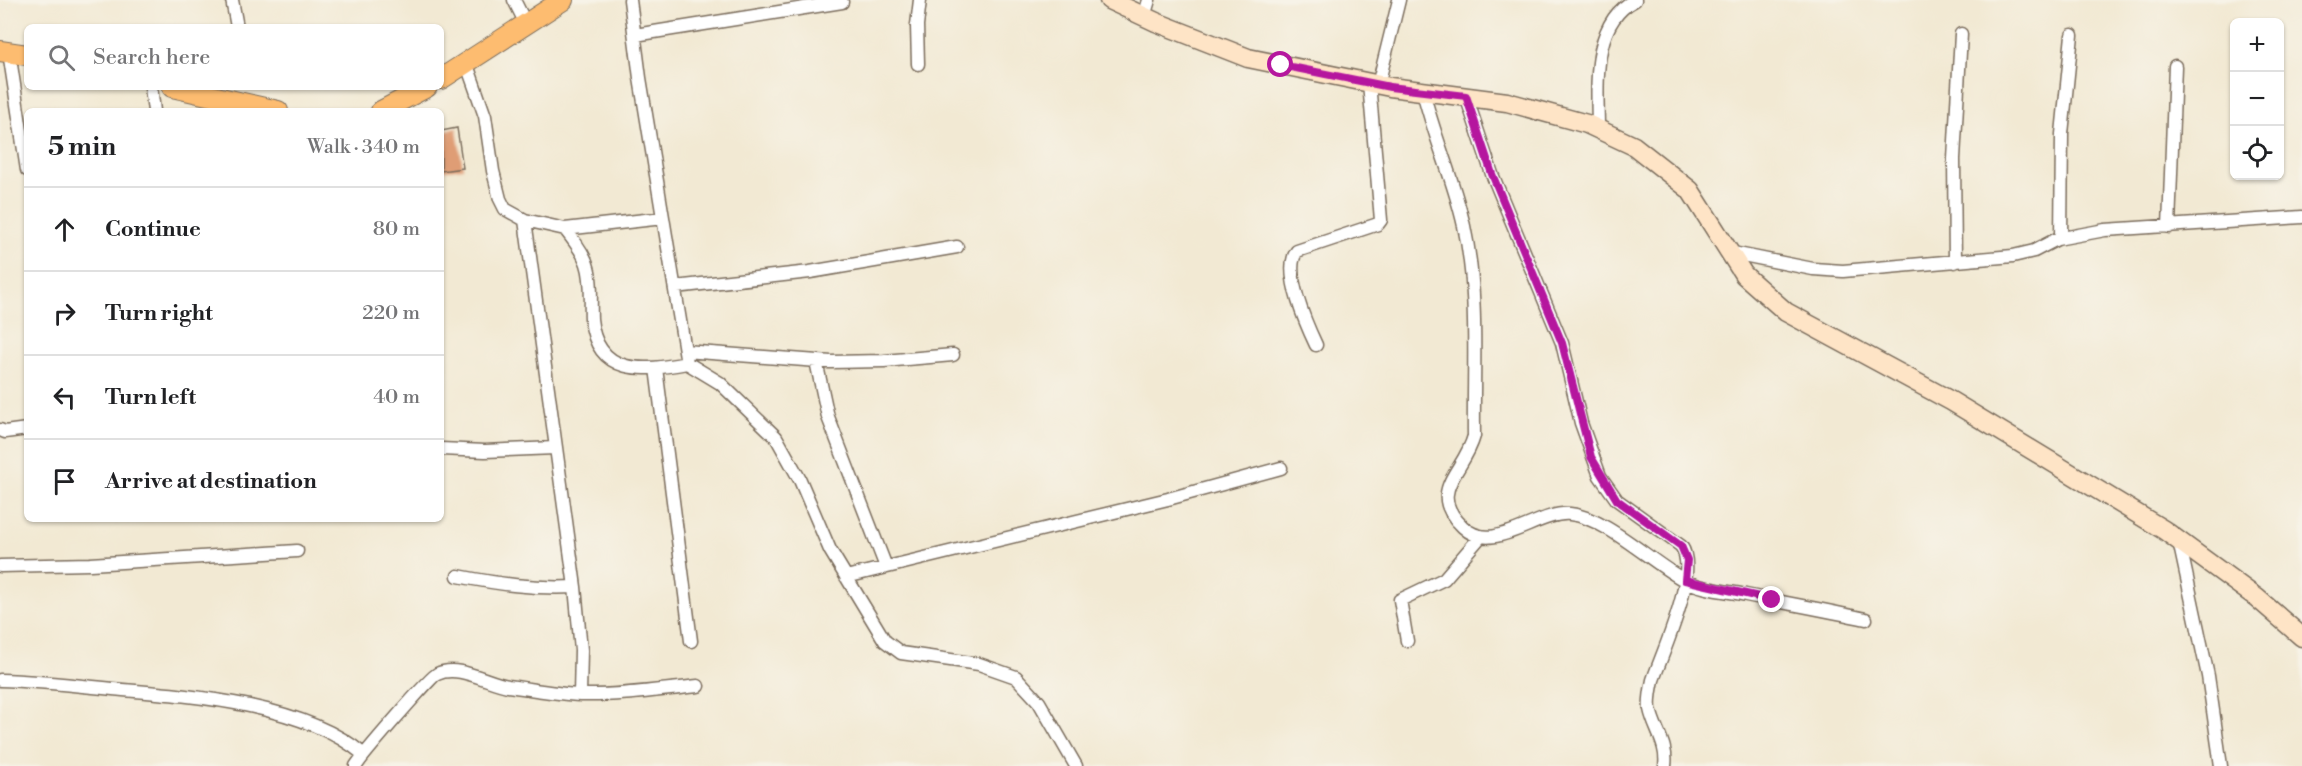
<!DOCTYPE html>
<html lang="en">
<head>
<meta charset="utf-8">
<style>
	:root { --surface:#fff; --page:#f6f6f6; --text:#202124; --muted:#757577; --line:#e0e0e0 }
	body { margin:0; font-family:"Libre Bodoni",serif; background:var(--page); color:var(--text) }
	.controls { position:absolute; right:18px; top:18px; display:grid; overflow:hidden; border-radius:9px; box-shadow:0 2px 4px #0004 }
	.controls button { width:54px; height:54px; display:grid; place-items:center; padding:0; border:0; border-bottom:2px solid var(--line); background:var(--surface); color:var(--text); font:30px sans-serif }
	.stop { position:absolute; width:18px; height:18px; margin:-14px; border:4px solid #b5179e; border-radius:50%; background:#fff }
	.stop.end { background:#b5179e; border-color:#fff; box-shadow:0 2px 6px #0008 }
	.list { margin:0; padding:0; list-style:none }
	h2 { display:flex; justify-content:space-between; align-items:center; height:78px; margin:0; padding:0 24px; font-size:26px }
	h2 small { font-size:20px; font-weight:400; color:var(--muted) }
	.list li { display:grid; grid-template-columns:39px 1fr auto; gap:18px; align-items:center; box-sizing:border-box; height:84px; padding:0 24px; border-top:2px solid var(--line) }
	.list b { display:block; font-size:22px; white-space:nowrap }
	.list em { font-size:20px; font-style:normal; color:var(--muted) }
	.icon { flex:none; width:33px; height:33px; fill:none; stroke:currentColor; stroke-width:2; stroke-linecap:round; stroke-linejoin:round }
	.map { position:relative; flex:none; width:2302px; height:766px; overflow:hidden }
	.search { position:absolute; background:var(--surface); box-shadow:0 2px 4px #0004; left:24px; top:24px; width:420px; height:66px; display:flex; align-items:center; gap:15px; box-sizing:border-box; padding:0 21px; border-radius:9px; color:var(--muted); font-size:22px }
	.panel { position:absolute; background:var(--surface); box-shadow:0 2px 4px #0004; left:24px; top:108px; width:420px; height:414px; border-radius:9px }
	.map>svg:first-child { display:block }
	.building { fill:#df9d75 }
	.lines { fill:none; stroke-linecap:round; stroke-linejoin:round }
	.street-casing { stroke:#7b6d5d; stroke-width:15 }
	.secondary-casing { stroke:#7b6d5d; stroke-width:21 }
	.primary-casing { stroke:#7b6d5d; stroke-width:22 }
	.street { stroke:#fff; stroke-width:12 }
	.secondary { stroke:#fee4c6; stroke-width:18 }
	.primary { stroke:#fdbc70; stroke-width:20 }
	.route { stroke:#b5179e; stroke-width:8 }
</style>
</head>
<body>
<div class="map">
<svg width="2302" height="766" viewBox="0 0 2302 766">
	<rect width="100%" height="100%" fill="#f7f3e8"/>
	<filter id="ink" filterUnits="userSpaceOnUse"><feTurbulence type="fractalNoise" baseFrequency=".0167" numOctaves="2"/><feDisplacementMap in="SourceGraphic" scale="12" xChannelSelector="R" yChannelSelector="G"/><feConvolveMatrix kernelMatrix="1 2 1 2 8 2 1 2 1" color-interpolation-filters="sRGB"/></filter>
	<filter id="wash" filterUnits="userSpaceOnUse"><feTurbulence type="fractalNoise" baseFrequency=".008" numOctaves="4" result="noise"/><feDisplacementMap in="SourceGraphic" scale="24" xChannelSelector="R" yChannelSelector="G"/><feGaussianBlur stdDeviation="1.35" result="paint"/><feColorMatrix in="noise" values="0 0 0 0 0 0 0 0 0 0 0 0 0 0 0 0 0 1.4 0 .05"/><feComposite in="paint" operator="in"/></filter>
	<g filter="url(#wash)">
		<rect width="100%" height="100%" fill="#f2e9d3"/>
		<g id="blocks">
			<path class="building" d="M457,128L463,168L441,171V131Z"/>
		</g>
	</g>
	<g filter="url(#ink)">
		<use href="#blocks" fill-opacity="0" stroke="#7b6d5d" stroke-width="1.5"/>
		<g class="lines">
			<g class="street-casing">
				<path id="street" d="M232,0L237,27
					M514,0L526,24
					M1144,17L1149,0
					M635,35L842,2
					M9,52L27,170
					M466,62L485,116L493,171L500,199L505,209L525,220L575,587L581,650L580,695
					M918,64L917,25L920,0
					M1378,85L1399,0
					M151,87L154,111
					M1423,91C1434,137 1454,180 1464,226C1479,294 1473,367 1474,436C1464,473 1425,491 1463,527C1493,556 1537,511 1570,514C1605,517 1652,563 1684,580C1701,589 1726,591 1746,595C1786,603 1826,610 1866,619
					M1466,96L1492,174L1562,343L1581,423L1600,476L1617,500L1681,546C1700,572 1663,651 1653,680C1651,689 1649,700 1650,709C1654,729 1668,744 1665,766
					M1598,129C1598,88 1590,23 1635,0
					M525,220L565,229L663,218
					M2169,227L2175,66
					M565,229C573,240 583,251 587,264C593,281 590,302 591,319C597,377 644,371 687,363L640,78L630,0
					M2061,238L2062,134L2072,35
					M1728,252L1813,269L1843,271L2013,256L2034,251L2057,239L2105,230L2302,217
					M1955,262L1954,159L1961,34
					M675,287L810,272L957,247
					M1316,345C1307,326 1282,270 1297,251L1378,224L1381,220L1369,83
					M685,351L831,362L884,361L953,355
					M816,361L828,417L886,567
					M687,363L720,383L776,437L800,480L830,550L885,641L901,653L979,664L1016,677L1039,702L1076,766
					M656,368L691,641
					M0,430L5,432L27,429
					M441,449L485,451L555,448
					M2179,541L2208,676L2221,766
					M0,566L90,564L297,551
					M458,576C498,584 534,589 575,587
					M846,577L1168,499L1281,468
					M1407,641L1400,600L1444,579L1481,536
					M0,680C41,681 82,686 123,690C197,696 305,705 363,754
					M356,766C361,757 431,676 437,674C458,664 486,682 508,686C531,689 556,694 580,695C619,696 659,690 698,686"/>
			</g>
			<g class="secondary-casing">
				<path id="secondary" d="M1109,0L1156,22L1248,58L1390,87L1507,102L1587,124L1634,146L1690,190L1744,275L1786,312L1951,401L2164,530L2257,598L2302,637"/>
			</g>
			<g class="primary-casing">
				<path id="primary" d="M0,51L27,55
					M441,79L563,0
					M172,87L278,111
					M381,111L427,87"/>
			</g>
			<use href="#street" class="street"/>
			<use href="#secondary" class="secondary"/>
			<use href="#primary" class="primary"/>
		</g>
	</g>
	<g class="lines" filter="url(#ink)">
		<path class="route" d="M1281,65L1390,87L1466,96L1492,174L1562,343L1591,457L1617,500L1681,546L1687,560L1685,580L1772,600"/>
	</g>
</svg>
<div class="controls">
<button>+</button>
<button>−</button>
<button><svg class="icon" aria-label="locate" viewBox="0 0 24 24"><circle cx="12" cy="12" r="6"/><path d="M12 2v4M12 18v4M2 12h4M18 12h4"/></svg></button>
</div>
<div class="stop" style="left:1281px;top:65px"></div>
<div class="stop end" style="left:1772px;top:600px"></div>
<div class="search"><svg class="icon" aria-label="search" viewBox="0 0 24 24"><circle cx="10" cy="10" r="6"/><path d="M15 15l6 6"/></svg>Search here</div>
<section class="panel">
<h2>5 min<small>Walk · 340 m</small></h2>
<ul class="list">
<li><svg class="icon" aria-label="ahead" viewBox="0 0 24 24"><path d="M12 20V5M6 11l6-6 6 6"/></svg><div><b>Continue</b></div><em>80 m</em></li>
<li><svg class="icon" aria-label="right" viewBox="0 0 24 24"><path d="M7 20v-9h11M14 6l5 5-5 5"/></svg><div><b>Turn right</b></div><em>220 m</em></li>
<li><svg class="icon" aria-label="left" viewBox="0 0 24 24"><path d="M17 20v-9H6M10 6l-5 5 5 5"/></svg><div><b>Turn left</b></div><em>40 m</em></li>
<li><svg class="icon" aria-label="arrive" viewBox="0 0 24 24"><path d="M6 21V4h12l-3 4 3 4H6"/></svg><div><b>Arrive at destination</b></div></li>
</ul>
</section>
</div>
</body>
</html>
